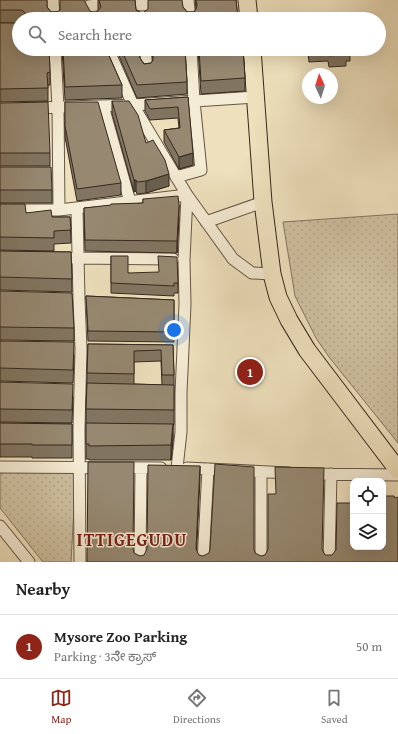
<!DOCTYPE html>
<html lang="en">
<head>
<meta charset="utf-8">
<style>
	:root { --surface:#fff; --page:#f2f2f2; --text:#222; --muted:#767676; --line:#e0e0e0; --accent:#8f2418 }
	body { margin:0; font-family:"Gentium Book Plus","Noto Sans Kannada",serif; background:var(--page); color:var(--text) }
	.controls { position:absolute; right:12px; bottom:12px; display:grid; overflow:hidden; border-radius:8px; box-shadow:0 4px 16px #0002 }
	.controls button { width:36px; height:36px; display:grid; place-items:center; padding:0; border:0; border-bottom:1px solid var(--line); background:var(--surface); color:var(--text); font:20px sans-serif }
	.compass { position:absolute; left:302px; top:68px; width:36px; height:36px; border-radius:50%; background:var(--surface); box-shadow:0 4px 16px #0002; rotate:356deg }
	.you { position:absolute; left:174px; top:330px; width:14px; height:14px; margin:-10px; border:3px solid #fff; border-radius:50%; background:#1a73e8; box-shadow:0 0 0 6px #1a73e833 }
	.badge { display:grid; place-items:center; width:26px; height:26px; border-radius:50%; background:var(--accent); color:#fff; font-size:13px; font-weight:700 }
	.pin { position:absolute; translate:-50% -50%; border:2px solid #fff; box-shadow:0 1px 4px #0006 }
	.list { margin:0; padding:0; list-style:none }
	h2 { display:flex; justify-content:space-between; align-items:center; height:52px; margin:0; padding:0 16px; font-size:17px }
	h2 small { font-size:13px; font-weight:400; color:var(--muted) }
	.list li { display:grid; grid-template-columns:26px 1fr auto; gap:12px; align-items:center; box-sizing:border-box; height:64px; padding:0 16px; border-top:1px solid var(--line) }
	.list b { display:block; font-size:15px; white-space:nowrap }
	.list p { margin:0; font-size:13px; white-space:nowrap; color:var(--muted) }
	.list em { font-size:13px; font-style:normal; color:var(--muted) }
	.icon { flex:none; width:22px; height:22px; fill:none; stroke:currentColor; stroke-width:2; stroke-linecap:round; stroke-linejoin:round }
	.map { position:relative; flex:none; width:398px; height:562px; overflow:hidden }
	.search { position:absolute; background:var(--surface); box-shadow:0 4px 16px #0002; left:12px; right:12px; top:12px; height:44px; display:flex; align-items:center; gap:10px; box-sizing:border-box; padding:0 14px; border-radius:22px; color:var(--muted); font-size:15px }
	.sheet { height:116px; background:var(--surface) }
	nav { display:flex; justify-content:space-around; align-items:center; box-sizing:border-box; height:56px; border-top:1px solid var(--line); background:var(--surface); font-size:11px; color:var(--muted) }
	nav a { display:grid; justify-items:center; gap:2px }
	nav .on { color:var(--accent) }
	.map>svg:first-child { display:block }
	.grass { fill:url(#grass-dots); stroke:#827560 }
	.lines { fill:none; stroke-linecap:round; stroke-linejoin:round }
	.minor-casing { stroke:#645746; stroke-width:13 }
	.primary-casing { stroke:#36291e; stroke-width:19 }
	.minor { stroke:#f4ebd4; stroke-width:11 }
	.primary { stroke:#eee0bd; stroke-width:17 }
	.wall { fill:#817561; stroke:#36291e; fill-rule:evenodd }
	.shaded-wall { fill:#695f4f; stroke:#36291e }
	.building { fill:#968871; stroke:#36291e }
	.labels { text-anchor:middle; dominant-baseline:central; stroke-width:3; stroke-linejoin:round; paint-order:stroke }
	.district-label { font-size:18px; font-weight:bold; letter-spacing:1px; fill:#7a1f14; stroke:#f4ebd4 }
</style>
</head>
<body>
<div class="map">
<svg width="398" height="562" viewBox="0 0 398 562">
	<defs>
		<pattern id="grass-dots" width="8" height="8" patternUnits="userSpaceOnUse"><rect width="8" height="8" fill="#cfc1a2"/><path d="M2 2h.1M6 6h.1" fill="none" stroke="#b2a68b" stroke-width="1.8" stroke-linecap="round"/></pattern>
	</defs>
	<rect width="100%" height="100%" fill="#eee0bd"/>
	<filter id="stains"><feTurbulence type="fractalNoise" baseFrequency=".005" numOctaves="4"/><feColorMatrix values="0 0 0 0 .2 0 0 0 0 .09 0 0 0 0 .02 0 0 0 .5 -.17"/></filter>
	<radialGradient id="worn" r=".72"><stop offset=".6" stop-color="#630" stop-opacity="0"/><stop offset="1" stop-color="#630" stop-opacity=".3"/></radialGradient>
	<path class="grass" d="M398,214V443L329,357L316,338L295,296L283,222Z
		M0,472H76L71,562H43L0,508Z"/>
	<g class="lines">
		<g class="minor-casing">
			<path id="minor" d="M53,0L54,19
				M188,0L190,19
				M89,6L124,1L141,5L186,0
				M55,49L58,108L59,210
				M108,49L133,105L187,195L233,259L252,273L272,274
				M145,49L147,70
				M103,106L130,202
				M35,108L133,105L256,97
				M176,177L201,170L194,101L191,49
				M77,209L79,299L81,349L79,429L80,562
				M0,210H59L187,195L184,260L185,304L181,393V432L177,468
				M206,222L263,202
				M73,258L173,259
				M0,467L161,468
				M187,468L289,473
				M261,473V562
				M310,474L398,475
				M0,526L29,562
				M140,562L141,469
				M203,562L208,469
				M329,562L331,474"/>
		</g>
		<g class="primary-casing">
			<path id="primary" d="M247,0L249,19
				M252,49L263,202L272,274L278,297L289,320L307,350L398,470"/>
		</g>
		<use href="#minor" class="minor"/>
		<use href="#primary" class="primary"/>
	</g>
	<path class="wall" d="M0,0L47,7L51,12L90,11L93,13L97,12L98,11V0H135L136,10L139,12L143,13L183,7L187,12H194L196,9L195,0H236L238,19H19V23H0Z
		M0,23L50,72V85H48V101L0,102Z
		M62,49H106L122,85V98L65,100Z
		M116,49H139L140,58L144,64L151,63L153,61L152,49H185L187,82V94L137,98Z
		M198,49H243L245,78V91L201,94Z
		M302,49H350V61H346V66L329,67L328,61L309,62L308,53H302Z
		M188,97L193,165L179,169L164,142V130L179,128L178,118L150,120L145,111V100Z
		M112,101L146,143L169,186L146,193L137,194L136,191L134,192L112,113Z
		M65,102L121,183V195L77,201L65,137Z
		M0,103L50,153V166H0Z
		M0,167L52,190V203H0Z
		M143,199L179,217L177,253L85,251L84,208L143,203Z
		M0,204L26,213L52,217H70L71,243L54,244V251L0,250Z
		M0,251L71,252L72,292L0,290Z
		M111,256L128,273L178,283V293H174V296L111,293Z
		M0,291L74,328V341L0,340Z
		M86,296L174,300V342L88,341Z
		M0,341L74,355L73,383L0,381Z
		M88,344L173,345L174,375V425H173V439L171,460H89V459H86V409ZM161,361L162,385L134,384V362Z
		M0,382L73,397L72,423L0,422Z
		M0,423L72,424V458H32V457H0Z"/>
	<path class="shaded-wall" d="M193,153V165L179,169V157Z
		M169,174V186L146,193V181Z
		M134,180H136V191L134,192Z
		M179,205V217L177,253V241Z
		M173,424V439L171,460V445Z
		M200,466V479L196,562V549Z"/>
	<path class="building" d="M0,0H47V7L51,12H57L60,10V0H84L90,11L93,13L97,12L101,7L99,0H135L136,10L139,12L143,13L148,9V0H182L183,7L187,12H194L196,9L197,5L196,0H236L238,19H25V13L22,10H0Z
		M347,13L348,19H310L338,17V14Z
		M0,23H19V49H49L50,72L47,73L48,88L0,89Z
		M63,49H106L122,85L65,87Z
		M121,49H139L140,58L144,64L151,63L153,60V49H185L187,82L137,85Z
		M199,49H243L245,78L201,81Z
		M309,49H350V50H346V54L329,56L328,49L309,51Z
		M188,97L193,153L179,157L164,130L180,128L178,107L150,109L145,100Z
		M112,101H129L138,115L146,143L153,140L165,160L169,174L146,181L137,182L136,180H134Z
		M48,102L50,153H0V103Z
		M65,102H98L121,183L77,189L65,126Z
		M0,167H51L52,190H0Z
		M178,196L179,205L177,241L85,240L84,208L111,205V204L143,203V199Z
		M0,204H25L26,213L51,210L52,217H70L71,230L54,231V238L0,237Z
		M0,251L71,252L72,279L0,277Z
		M111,256H128V273L159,272L158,256L177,257L178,283H174V286L111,283Z
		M0,291L72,293L74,328L0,327Z
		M86,296L174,300V332L88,331Z
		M0,341L74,342L73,370L0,368Z
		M88,344L173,345L174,375H162L161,350L134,351V374L87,373Z
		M0,382L73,384L72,410L0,409Z
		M87,383L174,385V410L86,409Z
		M0,423L72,424V445H32V444H0Z
		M86,423L173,424L171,445L89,446V444H86Z
		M88,462H134L133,549L134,553L140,556L144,555L147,549L148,465L200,466L196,549L199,555L203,556L209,553L210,549L215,464L254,467V549L255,553L261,556L265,555L268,549V494H276L275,467L324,468L322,549L325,555H332L336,550L337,503H353V547H383V496H394L395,498L398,497V562H87Z"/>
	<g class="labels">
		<g class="district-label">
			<text x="132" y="539">ITTIGEGUDU</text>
		</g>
	</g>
	<rect width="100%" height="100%" filter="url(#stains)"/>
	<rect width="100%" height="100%" fill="url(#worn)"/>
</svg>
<div class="controls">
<button><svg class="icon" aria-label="locate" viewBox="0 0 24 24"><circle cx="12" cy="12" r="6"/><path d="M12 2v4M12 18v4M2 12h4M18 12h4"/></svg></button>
<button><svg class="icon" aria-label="layers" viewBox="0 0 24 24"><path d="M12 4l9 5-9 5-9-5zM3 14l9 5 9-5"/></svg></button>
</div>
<svg class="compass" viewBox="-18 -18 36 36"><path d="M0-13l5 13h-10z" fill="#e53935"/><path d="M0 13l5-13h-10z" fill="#767676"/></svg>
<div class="you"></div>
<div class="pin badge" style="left:250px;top:372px">1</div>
<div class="search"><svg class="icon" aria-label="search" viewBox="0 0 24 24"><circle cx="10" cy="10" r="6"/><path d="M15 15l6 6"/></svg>Search here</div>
</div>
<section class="sheet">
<h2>Nearby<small></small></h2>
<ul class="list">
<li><span class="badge">1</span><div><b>Mysore Zoo Parking</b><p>Parking · 3ನೆೇ ಕ್ರಾಸ್</p></div><em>50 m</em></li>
</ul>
</section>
<nav>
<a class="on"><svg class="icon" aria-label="map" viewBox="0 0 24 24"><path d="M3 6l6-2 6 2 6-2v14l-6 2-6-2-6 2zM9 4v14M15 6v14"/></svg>Map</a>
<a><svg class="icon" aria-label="directions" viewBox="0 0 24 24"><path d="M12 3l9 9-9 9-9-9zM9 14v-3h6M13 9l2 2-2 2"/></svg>Directions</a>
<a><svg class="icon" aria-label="saved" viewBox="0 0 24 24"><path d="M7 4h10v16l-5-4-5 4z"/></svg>Saved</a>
</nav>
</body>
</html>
